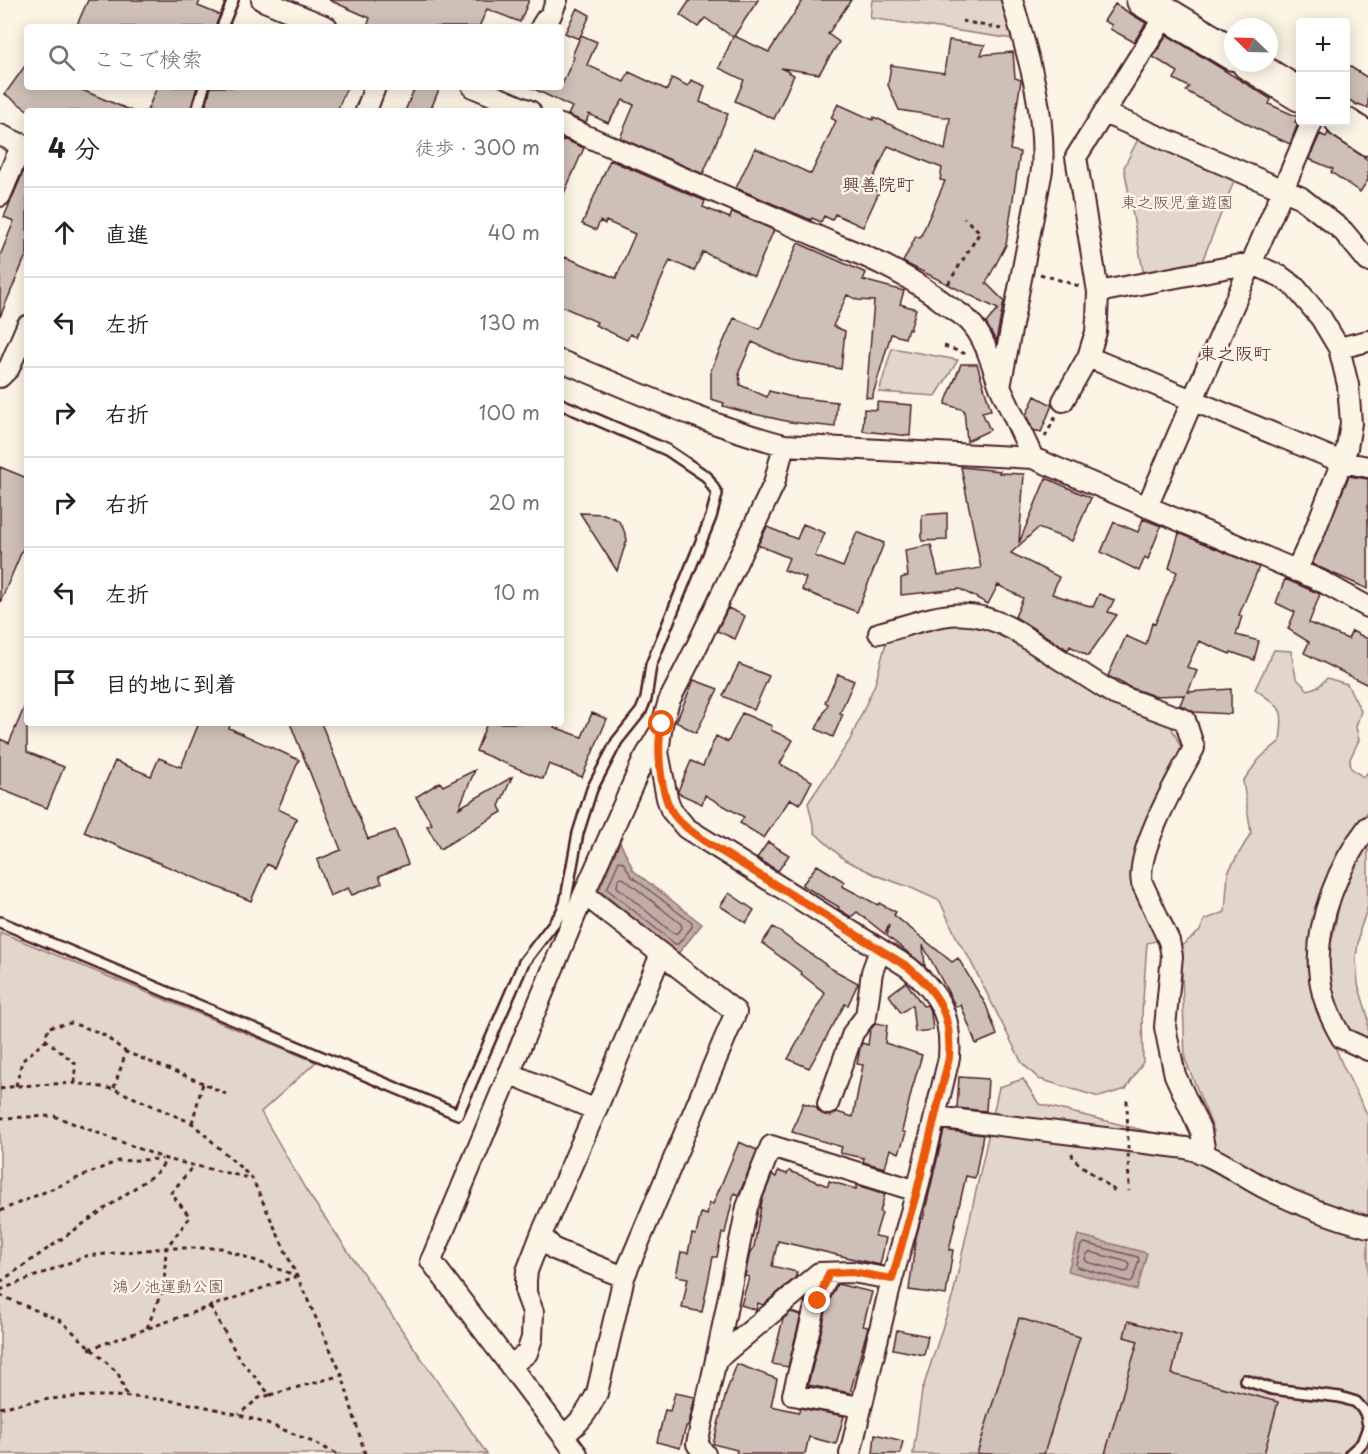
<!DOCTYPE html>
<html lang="ja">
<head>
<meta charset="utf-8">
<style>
	:root { --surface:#fff; --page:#f6f6f6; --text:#202124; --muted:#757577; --line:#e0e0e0 }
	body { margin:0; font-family:"Playpen Sans","Klee One",sans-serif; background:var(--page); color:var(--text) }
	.controls { position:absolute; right:18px; top:18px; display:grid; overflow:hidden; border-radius:6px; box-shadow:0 3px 15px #0003 }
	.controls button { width:54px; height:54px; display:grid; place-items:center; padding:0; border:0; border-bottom:2px solid var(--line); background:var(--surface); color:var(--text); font:30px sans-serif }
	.compass { position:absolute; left:1224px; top:18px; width:54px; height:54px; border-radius:50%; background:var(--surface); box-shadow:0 3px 15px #0003; rotate:293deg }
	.stop { position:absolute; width:18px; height:18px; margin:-14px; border:4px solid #ea580c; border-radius:50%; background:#fff }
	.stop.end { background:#ea580c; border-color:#fff; box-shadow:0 2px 6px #0008 }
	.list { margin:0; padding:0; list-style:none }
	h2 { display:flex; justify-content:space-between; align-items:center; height:78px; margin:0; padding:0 24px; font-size:26px }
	h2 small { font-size:20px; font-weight:400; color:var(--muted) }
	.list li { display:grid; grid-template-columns:39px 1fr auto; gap:18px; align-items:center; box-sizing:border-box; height:90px; padding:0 24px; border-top:2px solid var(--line) }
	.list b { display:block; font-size:22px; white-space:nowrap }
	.list em { font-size:20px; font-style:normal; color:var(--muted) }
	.icon { flex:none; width:33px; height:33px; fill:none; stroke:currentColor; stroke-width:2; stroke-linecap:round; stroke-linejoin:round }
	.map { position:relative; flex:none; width:1368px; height:1454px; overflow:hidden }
	.search { position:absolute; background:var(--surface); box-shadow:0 3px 15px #0003; left:24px; top:24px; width:540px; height:66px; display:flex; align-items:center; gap:15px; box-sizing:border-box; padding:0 21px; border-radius:6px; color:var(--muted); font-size:22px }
	.panel { position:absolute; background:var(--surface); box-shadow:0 3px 15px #0003; left:24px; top:108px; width:540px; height:618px; border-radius:6px }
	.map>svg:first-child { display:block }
	.green { fill:#e2d5ca; stroke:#967a7a; stroke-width:1.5 }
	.water { fill:#c0aca5; stroke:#917474; stroke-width:1.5 }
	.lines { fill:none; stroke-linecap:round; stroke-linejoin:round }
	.shore { stroke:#79575c; stroke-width:1.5 }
	.building { fill:#cfc0b7; stroke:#4a1f2b; stroke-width:1.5 }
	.service-casing { stroke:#4a1f2b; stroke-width:14 }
	.minor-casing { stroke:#4a1f2b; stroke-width:24 }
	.trunk-casing { stroke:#4a1f2b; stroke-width:36 }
	.path { stroke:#4a1f2b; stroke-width:3; stroke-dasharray:4.5 4.5; stroke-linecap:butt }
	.service { stroke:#fcf5e5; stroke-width:9 }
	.minor { stroke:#fcf5e5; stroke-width:20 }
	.trunk { stroke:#fcf5e5; stroke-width:32 }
	.path-bridge { stroke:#4a1f2b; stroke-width:3; stroke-dasharray:4.5 4.5; stroke-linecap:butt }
	.route { stroke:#ea580c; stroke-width:8 }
	.labels { text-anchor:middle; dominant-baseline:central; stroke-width:5; stroke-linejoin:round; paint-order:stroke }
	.park-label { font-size:16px; fill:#704c53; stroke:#fcf5e5 }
	.neighbourhood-label { font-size:18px; fill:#4a1f2b; stroke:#fcf5e5 }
</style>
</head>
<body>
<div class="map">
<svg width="1368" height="1454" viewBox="0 0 1368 1454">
	<rect width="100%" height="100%" fill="#fcf5e5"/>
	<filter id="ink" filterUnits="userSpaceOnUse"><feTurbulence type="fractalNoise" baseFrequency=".0167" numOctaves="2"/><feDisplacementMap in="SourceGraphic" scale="12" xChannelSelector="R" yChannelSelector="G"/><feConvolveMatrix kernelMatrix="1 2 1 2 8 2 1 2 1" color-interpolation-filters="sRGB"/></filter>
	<g filter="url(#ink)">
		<path class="green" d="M872,0H1005L1014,39L870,18Z
			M1139,137L1236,176L1201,264L1144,276L1124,167Z
			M892,348L958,360L936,396L879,392Z
			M952,623H975L1009,635L1170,724L1183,752L1138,848L1160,940L1147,943L1142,1014L1143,1062L1126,1089L1099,1097L1039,1079L1022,1063L968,956L958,941L940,901L909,887L878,876L845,860L815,833L808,803L850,740L875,684L886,642Z
			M1274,650L1291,651L1296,678L1308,690L1319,686L1327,678L1347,684L1361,711L1356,727L1359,740L1350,759L1351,768L1363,777L1368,772V811L1346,842L1333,866L1321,897L1322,1015L1343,1066L1368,1116V1454H913L922,1391L953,1295L999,1087L1023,1079L1039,1104L1186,1141L1214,1131L1185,1059L1181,946L1200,931L1204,920L1225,912L1228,872L1251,833L1243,781L1260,758L1280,741C1284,706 1283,710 1255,689Z
			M1368,844V906L1360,930L1356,958L1358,984L1368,1017V1041L1352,1035L1344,1025L1330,986L1329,963L1331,943L1345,880Z
			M0,932L316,1062L261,1112L306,1190L487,1454H0Z"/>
		<path class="water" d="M620,842L634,871L702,924L678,954L599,890Z
			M1078,1235L1147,1253L1137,1290L1068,1271Z"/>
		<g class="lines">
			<path class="shore" d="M619,861L623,862L631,876L692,923V927L678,944H675L607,889Z
				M623,878L681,924L682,928L677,933H673L617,887L618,879Z
				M1084,1243L1138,1257L1139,1260L1133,1280L1130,1282L1077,1267L1076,1264L1081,1245Z
				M1090,1252L1128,1262L1130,1265L1128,1271L1125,1272L1087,1262L1085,1259L1087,1254Z"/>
		</g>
		<path class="building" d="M88,0H200L198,6L220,15L215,27H76Z
			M329,0H529L520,22L487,9L479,27H367L370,18Z
			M690,0H758L734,36L769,52L803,0H851L828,34L839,42L819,74L781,68L794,75L774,119L735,101L744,80L719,68L733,37L705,18L698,27L680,15Z
			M1115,4L1146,23L1134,42L1110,29L1112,25L1104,21Z
			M577,8L590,15L579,39L565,33Z
			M581,35L597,42L587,65L624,82L629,72L667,90L672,78L688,86L691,80L705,86L700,102L728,114L703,174L620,138L634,105L623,100L608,123L589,114L586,123L568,115L572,107L530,87H561L574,57L572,56Z
			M1167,35L1271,99L1269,104L1298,117L1295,122L1298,123L1290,144L1255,128L1186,91L1189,87L1174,79L1178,72L1153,57Z
			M949,40L985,45L981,55L1013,52L1015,78L1021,80L1010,150L1020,152L1006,245L986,283L1004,301L996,341L986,323L998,309L903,262L916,236L920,238L945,181L940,180L942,168L888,146L869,188L879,192L863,227L835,214L832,220L824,216L821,222L812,218L811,220L736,188L755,148L811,174L836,121L831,118L838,104L873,120L874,117L945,150L950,118L899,110L888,85L891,65L944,73Z
			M27,63V87H75L132,111H29L5,94Z
			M1346,64L1368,78V108L1358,104L1357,105L1346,98Z
			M157,87H197L190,111H147Z
			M211,87H347L337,111H204Z
			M415,87H440L430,111H405Z
			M1328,133L1368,160V180L1360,192L1331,172L1333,169L1309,159L1320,134L1326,137Z
			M563,139L584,148L561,200V144Z
			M610,160L705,201L703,207L730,218L732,212L774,230L754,276L703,252L694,271L670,260L636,337L630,334L627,340L595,325L597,322L561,306V266L565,257L616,278L635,234L606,221L605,224L600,221L596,230L582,224Z
			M27,163V253L0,317V256L14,221L4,217Z
			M798,243L866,273L863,280L904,291L900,304L916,309L910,330L908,329L905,338L891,334L872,398L866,397L874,301L858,300L847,295L833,326L845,331L841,369L792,360L752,342L739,372L740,385L767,397L769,391L792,397L837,402L835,427L790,422L741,411L723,406L724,403L711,399V370L734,318L760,329Z
			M961,364H977L991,410L982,412L990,430L967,441L964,410L945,404Z
			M1035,396L1052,405L1041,432L1033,430L1026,415Z
			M877,402L912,405L910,436L863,431L864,409L877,410Z
			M0,467L27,478V539L0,603Z
			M961,467L1000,471L999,473L1024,474L1019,543L1046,478L1091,498L1072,541L1038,528L1011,553L1059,577L1052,594L1093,607L1099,594L1114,600L1108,612L1117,615L1088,656L1070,646L1068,650L1015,617L1023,598L998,585L988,604L960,589L901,595V578L908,576L905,550L931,545L938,575L981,568Z
			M1349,476L1368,479V589L1312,564Z
			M580,513L604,514L618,520L623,528L627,539L617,571Z
			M947,513V540L922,541V515Z
			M1143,519L1161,526L1148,559L1145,557L1139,571L1101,552L1114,522L1138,532Z
			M803,524L825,533L815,556L843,567L857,532L884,543L857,612L802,590L806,578L784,570L789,558L758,545L767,527L797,539Z
			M1179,533L1259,567L1239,615L1242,616L1236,635L1259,641L1254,660L1231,652L1230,654L1199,641L1187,667L1197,671L1188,692L1231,689V714L1194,712L1180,705L1184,695L1154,696L1129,687L1108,676L1126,636L1146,645L1152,623L1155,624L1177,572L1169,568Z
			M1285,579L1320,594L1309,623L1348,639L1352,631L1368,639V685L1304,653L1309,642L1288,629L1295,612L1276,603Z
			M728,608L745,616L735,639L717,631Z
			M739,664L769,676L754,710L723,696Z
			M838,674L854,681L840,713L843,714L833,737L816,729L828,704L825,702Z
			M694,680L718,689L696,733L676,722Z
			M27,701V752L64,767L47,808L0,789V739L9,743Z
			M592,713L607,719L582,777L549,764L543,779L476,751L487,723H556L554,727L582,737Z
			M742,713L772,726L771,730L793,740L780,764L812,781L800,804L790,799L764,838L740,823L744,817L705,795L702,804L678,793V791L691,761L703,766L716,736L728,742Z
			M199,723H231L229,728L299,760L278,809L297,818L274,868L267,864L251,901L84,832L115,761L151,776L159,758L181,767Z
			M290,723H321L368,839L395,830L408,864L379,876L382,883L352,895L348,888L330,896L317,860L341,850Z
			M475,770L459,808L512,777L499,806L502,812L440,849L427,826L432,824L416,797L440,782L443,786Z
			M768,842L789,855L778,871L757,858Z
			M817,865L845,882L842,886L878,905L879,903L896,912L894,915L952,962L958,958L986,1005L997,1035L976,1044L961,1005L956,1007L923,945L925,966L887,936L889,925L885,934L857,912L851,917L838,909L839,907L802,885Z
			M729,893L754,910L746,923L720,906Z
			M773,927L832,969L858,983L848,1005L845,1004L809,1068L788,1059L825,993L801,974L802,973L762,943Z
			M906,982L923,1006L927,1005L931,1013L933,1030L915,1032L912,1005L901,1013L889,995Z
			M876,1023L887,1025L885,1043L922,1055L912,1089L902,1131L906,1133L899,1153L890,1149L885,1168L863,1162L864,1158L840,1153L842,1147L792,1132L803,1103L816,1107L819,1112L825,1115L831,1116L837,1112L853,1117L863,1065L857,1064L860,1048L862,1043L868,1045L870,1030Z
			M959,1077L988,1079L986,1111L957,1108Z
			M944,1130L983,1135L975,1178L966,1176L949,1250H953L946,1295L909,1290L916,1237L921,1219H923Z
			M739,1142L757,1150L740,1192L738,1195L734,1193L725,1233H722L717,1257H713L702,1312L682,1308L688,1278L676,1276L681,1252L688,1253L692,1234L696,1235L701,1213L707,1215L709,1203L713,1204Z
			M778,1171L787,1174L789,1171L828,1186L829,1181L856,1189L857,1185L885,1194L880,1212L882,1213L875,1236L886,1238L880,1265L778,1241L772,1266L797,1272L795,1278L763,1305L758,1303L756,1310L741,1305L749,1277L745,1276L750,1252L754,1247L762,1200L772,1175L776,1177Z
			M837,1284L872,1292L863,1326L868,1327L850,1393L808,1385L827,1307Z
			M791,1312L801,1315L788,1367L772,1364L783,1319Z
			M1019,1318L1080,1337L1044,1454H977Z
			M1128,1321L1181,1335L1172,1374L1278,1402L1264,1454H1105L1138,1341L1124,1337Z
			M897,1330L928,1336L924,1355L893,1349Z
			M737,1364L777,1379L771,1406L799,1412L800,1408L844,1416L836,1444L809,1437L805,1454H736L737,1450L713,1444L727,1390Z
			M675,1393L695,1397L688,1427H686L680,1448L657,1442L665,1410L670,1411Z
			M875,1434L903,1441L900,1454H873Z"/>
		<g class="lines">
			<g class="service-casing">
				<path id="service" d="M222,27L233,0
					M197,111L204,87
					M0,922L458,1114L524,962L560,915L565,904L578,833L592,789L617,741L641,711L646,699L651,665L711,517L717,494L707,477L667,450L561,404
					M1245,1380L1272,1389L1340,1397L1356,1402L1365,1412L1368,1425
					M1350,1454L1362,1443L1368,1427"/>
			</g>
			<g class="minor-casing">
				<path id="minor" d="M262,0L327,27
					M1012,0C1028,55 1046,112 1042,170L1000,387L1033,458
					M541,27L546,19L550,17L557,0
					M473,87L530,111
					M366,111L375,87
					M1104,113L1300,197L1343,231L1368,261
					M561,125L835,244C877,260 911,277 947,305C954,310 963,315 969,321C986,338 992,366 1000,387
					M0,135L27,147
					M0,196L22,144
					M1098,292L1251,263L1280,276L1295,287L1321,318L1339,348L1348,385L1351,423L1347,448L1314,533L1296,571
					M1339,348L1368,341
					M1088,357L1342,462L1368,467
					M561,361C635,391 707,425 784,445L1033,458L1321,581L1368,607
					M0,377L9,368L27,326
					M1063,401L1088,357L1096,332L1097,318L1098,292L1076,157L1166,14
					M784,445L774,484L696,648L669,701L662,724L658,752L667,798L671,810L686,828L908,967C940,994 952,1016 949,1058L917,1191L892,1279L850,1454
					M1147,507L1312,122
					M879,633C932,619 962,601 1014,630L1114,694L1185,720L1194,748C1178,778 1135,852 1142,883L1169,941L1172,956L1165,1027L1169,1047L1175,1075L1201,1131L1205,1153
					M1368,827C1339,864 1316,920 1319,968C1320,993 1330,1018 1342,1038L1368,1050
					M509,1073L596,1110
					M828,1104L853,1033L866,1016L872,972L880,950
					M935,1117L1186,1148C1217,1156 1240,1176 1269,1190C1300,1205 1334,1218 1368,1227
					M829,1273L816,1303L793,1395L861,1407
					M624,1277L554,1249L541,1235L596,1110L661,954
					M716,1360L819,1273L852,1272L892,1279
					M510,1366L527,1353L532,1338L533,1312L526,1293V1281L527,1271L541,1235
					M563,1436C581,1422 587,1413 597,1393L624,1277L736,1012L584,894
					M577,1454L431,1261L584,894L643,761L658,735
					M705,1454L697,1444L716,1360L747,1207L771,1146L917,1191"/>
			</g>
			<g class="trunk-casing">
				<path id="trunk" d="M1143,0L1233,54
					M1248,63L1300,95
					M1342,122L1368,139"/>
			</g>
			<path class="path" d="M962,21L1001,29
				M1040,274L1079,286
				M948,284L980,232L964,218
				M944,346L969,355
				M1045,437L1056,416
				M75,1083V1063L46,1040L48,1027L71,1023L101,1033L126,1052
				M16,1086L22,1061L46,1040
				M114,1088L126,1052L203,1083
				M0,1089L16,1086L75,1083L114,1089L192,1123L252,1178L342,1375L365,1454
				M0,1118L54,1116L166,1159L249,1178
				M192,1123L203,1083L226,1094
				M1072,1153L1073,1159L1115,1191
				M0,1211L118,1161L162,1159
				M0,1282L159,1171L166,1159
				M0,1290L86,1256L166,1248H221L297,1276
				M0,1295L61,1321L118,1373L127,1396
				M210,1306L239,1358L270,1395L259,1398L239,1414
				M147,1328L164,1286L166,1248L190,1217L171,1193L194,1165
				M89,1349L297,1276
				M270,1395L342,1375
				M0,1408C112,1381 236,1401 337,1454"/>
			<use href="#service" class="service"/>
			<use href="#minor" class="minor"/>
			<use href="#trunk" class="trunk"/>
			<path class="path-bridge" d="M1127,1100L1129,1191"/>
		</g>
	</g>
	<g class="lines" filter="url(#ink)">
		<path class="route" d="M662,724C656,747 660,795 674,815C682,826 693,832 703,840L908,967C940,994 952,1016 949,1058L917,1191L892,1279L852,1272L829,1273L818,1301"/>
	</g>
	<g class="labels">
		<g class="park-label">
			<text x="1177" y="201">東之阪児童遊園</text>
			<text x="168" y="1285">鴻ノ池運動公園</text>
		</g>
		<g class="neighbourhood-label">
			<text x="878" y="183">興善院町</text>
			<text x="1235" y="352">東之阪町</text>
		</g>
	</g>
</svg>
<div class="controls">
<button>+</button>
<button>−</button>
</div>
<svg class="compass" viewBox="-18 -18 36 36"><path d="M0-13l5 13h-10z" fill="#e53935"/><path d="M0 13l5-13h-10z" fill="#757577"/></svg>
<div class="stop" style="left:662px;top:724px"></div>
<div class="stop end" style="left:818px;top:1301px"></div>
<div class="search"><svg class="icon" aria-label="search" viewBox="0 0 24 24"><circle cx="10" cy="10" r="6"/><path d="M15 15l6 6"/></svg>ここで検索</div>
<section class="panel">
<h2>4 分<small>徒歩 · 300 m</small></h2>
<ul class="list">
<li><svg class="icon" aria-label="ahead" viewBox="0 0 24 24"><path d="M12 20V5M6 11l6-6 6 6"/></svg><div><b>直進</b></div><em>40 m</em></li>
<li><svg class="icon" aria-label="left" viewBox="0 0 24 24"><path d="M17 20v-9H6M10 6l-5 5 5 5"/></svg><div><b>左折</b></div><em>130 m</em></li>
<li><svg class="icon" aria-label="right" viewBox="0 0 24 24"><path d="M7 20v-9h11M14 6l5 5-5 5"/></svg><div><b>右折</b></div><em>100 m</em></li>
<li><svg class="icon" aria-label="right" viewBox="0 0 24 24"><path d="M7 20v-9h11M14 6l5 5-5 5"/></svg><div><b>右折</b></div><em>20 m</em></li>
<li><svg class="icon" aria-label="left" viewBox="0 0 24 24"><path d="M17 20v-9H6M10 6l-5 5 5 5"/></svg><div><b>左折</b></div><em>10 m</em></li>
<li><svg class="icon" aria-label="arrive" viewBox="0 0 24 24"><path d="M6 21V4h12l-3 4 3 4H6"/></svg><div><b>目的地に到着</b></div></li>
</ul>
</section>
</div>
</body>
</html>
